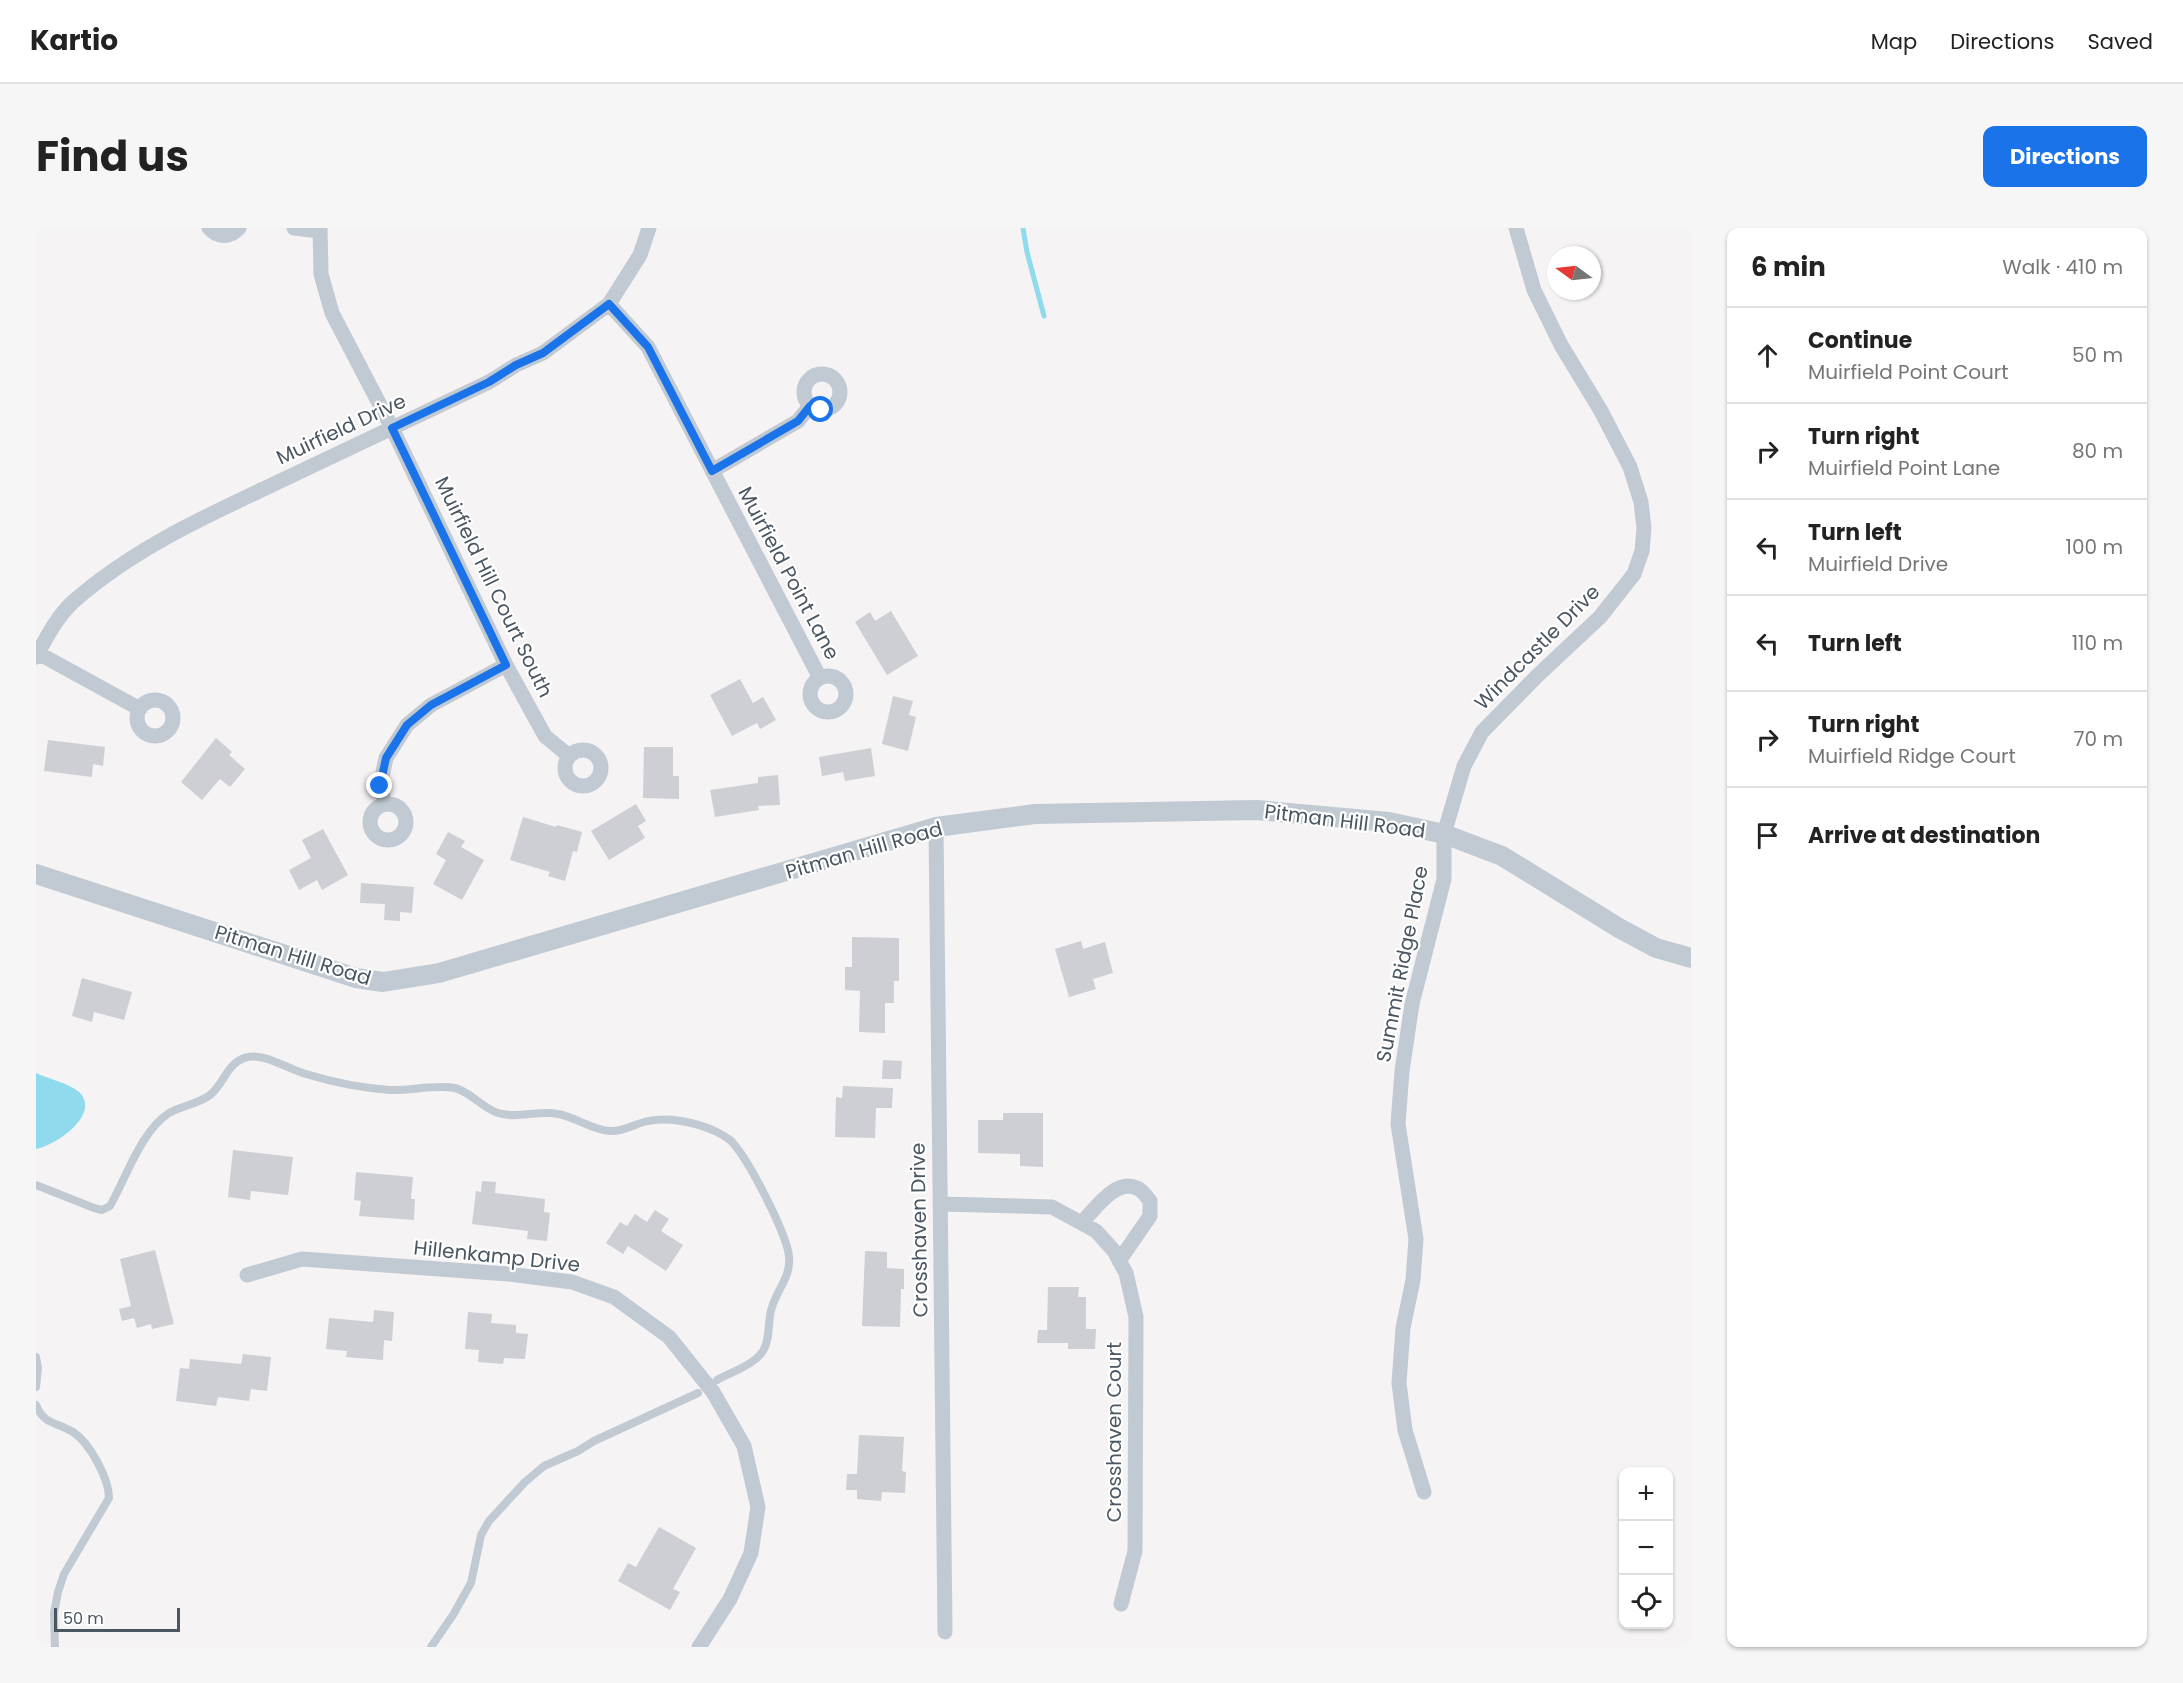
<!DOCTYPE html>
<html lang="en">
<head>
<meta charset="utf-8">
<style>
	:root { --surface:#fff; --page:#f6f6f6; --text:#222; --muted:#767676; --line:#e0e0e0; --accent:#1a73e8 }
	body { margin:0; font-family:Poppins,sans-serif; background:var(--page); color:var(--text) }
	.controls { position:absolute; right:18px; bottom:18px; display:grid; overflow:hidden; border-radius:12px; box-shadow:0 2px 4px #0004 }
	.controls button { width:54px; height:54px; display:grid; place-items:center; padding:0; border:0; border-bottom:2px solid var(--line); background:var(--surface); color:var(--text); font:30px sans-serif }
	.compass { position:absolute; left:1511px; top:18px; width:54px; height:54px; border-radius:50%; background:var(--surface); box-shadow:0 2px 4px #0004; rotate:285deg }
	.scale { position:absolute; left:18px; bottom:15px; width:126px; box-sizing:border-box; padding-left:6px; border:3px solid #4a5661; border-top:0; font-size:16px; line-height:21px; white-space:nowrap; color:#4a5661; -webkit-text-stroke:4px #fff; paint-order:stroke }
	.stop { position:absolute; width:18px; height:18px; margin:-14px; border:4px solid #1a73e8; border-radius:50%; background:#fff }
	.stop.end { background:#1a73e8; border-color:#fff; box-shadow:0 2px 6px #0008 }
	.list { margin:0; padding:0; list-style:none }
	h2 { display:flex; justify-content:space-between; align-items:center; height:78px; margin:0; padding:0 24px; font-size:26px }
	h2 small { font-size:20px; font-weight:400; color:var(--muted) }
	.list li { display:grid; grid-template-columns:39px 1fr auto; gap:18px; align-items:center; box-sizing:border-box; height:96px; padding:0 24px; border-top:2px solid var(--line) }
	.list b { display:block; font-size:22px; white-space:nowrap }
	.list p { margin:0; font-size:20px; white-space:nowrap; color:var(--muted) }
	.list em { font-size:20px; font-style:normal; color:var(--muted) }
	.icon { flex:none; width:33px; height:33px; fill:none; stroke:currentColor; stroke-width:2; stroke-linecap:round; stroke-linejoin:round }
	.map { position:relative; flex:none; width:1655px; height:1419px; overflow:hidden; border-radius:12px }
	header { display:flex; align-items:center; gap:36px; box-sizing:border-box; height:84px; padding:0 30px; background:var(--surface); border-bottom:2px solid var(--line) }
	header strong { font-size:28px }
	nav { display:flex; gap:33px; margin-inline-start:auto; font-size:21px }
	.intro { display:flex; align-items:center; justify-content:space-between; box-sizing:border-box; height:144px; padding:0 36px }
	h1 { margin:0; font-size:42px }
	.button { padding:15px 27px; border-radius:12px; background:var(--accent); color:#fff; font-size:21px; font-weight:700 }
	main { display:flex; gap:36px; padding:0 36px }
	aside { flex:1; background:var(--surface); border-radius:12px; box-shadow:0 2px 4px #0004 }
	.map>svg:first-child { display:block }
	.water { fill:#90daee }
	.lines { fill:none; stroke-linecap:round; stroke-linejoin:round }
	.stream { stroke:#90daee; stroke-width:5 }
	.building { fill:#cdcfd5 }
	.service { stroke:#c1cad2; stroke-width:8 }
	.minor { stroke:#c1cad2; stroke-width:15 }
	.tertiary { stroke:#c1cad2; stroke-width:20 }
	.route { stroke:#1a73e8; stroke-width:8 }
	.labels { text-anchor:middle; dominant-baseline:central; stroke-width:4.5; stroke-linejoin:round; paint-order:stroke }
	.street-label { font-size:20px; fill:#4a5661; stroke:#fff }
</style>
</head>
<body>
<header>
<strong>Kartio</strong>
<nav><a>Map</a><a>Directions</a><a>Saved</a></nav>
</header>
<div class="intro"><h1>Find us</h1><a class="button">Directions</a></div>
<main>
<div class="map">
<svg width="1655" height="1419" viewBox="0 0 1655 1419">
	<rect width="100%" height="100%" fill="#f5f3f3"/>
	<path class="water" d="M0,845C13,851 32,855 43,864C66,886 19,918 0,921Z"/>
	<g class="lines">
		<path class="stream" d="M987,0L991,24L1008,88"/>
	</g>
	<path class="building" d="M855,383L882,428L851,447L819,394L834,384L839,393Z
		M704,451L717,475L727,469L740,492L724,501L721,495L696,508L674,467Z
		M857,468L877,473L873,487L880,489L872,523L846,516Z
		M180,510L196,524L193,527L209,541L194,559L184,551L166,572L145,554Z
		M12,512L69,519L67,538L57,536L56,549L8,543Z
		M608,519H637V548H643V571L607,570Z
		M835,520L839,548L809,553L807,544L786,548L783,529Z
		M742,547L744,577L722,578L723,582L679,589L674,562L722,555V549Z
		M600,576L610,593L602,598L609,610L573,632L555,603Z
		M487,589L520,599L521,597L546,604L541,624L537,623L529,653L512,648L514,644L474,632Z
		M287,601L312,647L286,662L281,652L263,662L253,642L275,630L266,612Z
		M412,604L429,613L425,619L448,632L426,672L397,656L410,632L400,626Z
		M325,655L378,659L376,685L364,684V693L348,692L349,676L324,675Z
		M816,709L863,710V753H858V775H849V805L823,804L824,763L809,762V739H816Z
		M1045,713L1047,721L1069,714L1077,745L1057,751L1060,761L1033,769L1019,721Z
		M46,750L96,764L88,792L58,784L56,794L36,788Z
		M847,832L866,833L865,851H846Z
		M807,858L857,860L856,880H840L839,910L799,909L800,869L806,870Z
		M967,885H1007V939L984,938V926L942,925V892H967Z
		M197,922L257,929L252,967L215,963L214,972L192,969Z
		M320,944L377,949L375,971H379L378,992L323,988L325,973L318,972Z
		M446,953L460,954L459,965L509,971L508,984L514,985L511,1013L491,1011L492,1003L436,996L440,963L445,964Z
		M619,982L633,991L625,1003L647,1017L630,1043L592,1018L587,1026L570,1015L584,994L591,998L599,986L611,994Z
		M119,1022L138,1096L116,1101L115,1096L101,1100L98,1090L86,1093L83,1081L95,1078L84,1031Z
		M829,1023L851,1024V1040L868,1041V1061H865L864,1099L826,1098Z
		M1012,1059H1043L1042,1069H1050V1101H1060L1059,1121H1032V1115H1001L1002,1102H1011Z
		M338,1082L358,1084L356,1113L348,1112L347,1132L310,1129L311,1123L290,1121L293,1090L337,1094Z
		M432,1084L456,1086L455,1095L480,1097V1105L492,1106L489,1131L468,1130L467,1136L442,1134L443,1122L429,1121Z
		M207,1126L235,1129L231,1163L215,1161L213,1173L182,1169L180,1178L140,1173L144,1140L153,1141L154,1131L205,1136Z
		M823,1207L868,1209L866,1243L870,1244L869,1265L846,1264L845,1273L821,1271V1262H810L811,1246H821Z
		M623,1299L660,1320L637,1361L644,1364L634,1382L582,1353L592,1335L600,1339Z"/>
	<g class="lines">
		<path class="service" d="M0,957L58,980L66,982L74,978C90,950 105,903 133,885C145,878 162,876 174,867C188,856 190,837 208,830C227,823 251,841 270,846C296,854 326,860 354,862C375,863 398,856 419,860C435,864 446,880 462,885C481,891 502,882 522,886C540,889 556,902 574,903C586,904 597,897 608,894C630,888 660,894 681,904C685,906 690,909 694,912C711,928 750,1004 753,1028C755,1049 742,1060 736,1079C731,1093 735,1110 727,1123C718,1137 695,1144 681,1152
			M0,1129L2,1140L0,1159
			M0,1177C8,1197 21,1194 37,1204C54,1215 73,1251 73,1270L28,1346L22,1364L18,1385L19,1419
			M395,1419L417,1387L435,1355L445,1307L453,1293L489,1254L508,1238L542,1223L558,1213L662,1165"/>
		<path class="minor" d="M173,0C182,10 194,10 203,0
			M258,0L283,3
			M284,0L285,46L296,85L356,200L470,437L509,508L533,528
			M573,76L612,119L784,450
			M768 164a18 18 0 1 1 36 0a18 18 0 1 1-36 0Z
			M676,243L762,193L774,178
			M0,424L104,481
			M0,429C10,410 22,387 38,373C97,321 168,289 238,256C310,222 381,188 453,154L480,137L507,125L573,76L604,27L613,0
			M774 466a18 18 0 1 1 36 0a18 18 0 1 1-36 0Z
			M101 490a18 18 0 1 1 36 0a18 18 0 1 1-36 0Z
			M529 540a18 18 0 1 1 36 0a18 18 0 1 1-36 0Z
			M349,576L344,558L350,530L371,497L395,477L470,437
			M334 594a18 18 0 1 1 36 0a18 18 0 1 1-36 0Z
			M900,599L909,1404
			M904,976L1016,979L1060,1003L1078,1023L1090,1045L1100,1089L1099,1323L1085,1376
			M1045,995C1059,982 1079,950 1101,960C1106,962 1111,969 1114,973V988L1083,1033
			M211,1047L266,1031L472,1046L536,1054L578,1069L633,1109L677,1164L708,1218L722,1279L715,1325L694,1371L663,1419
			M1388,1264L1369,1202L1363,1155L1367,1100L1377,1052L1380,1011L1362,896L1366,843L1376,776L1408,651V606L1428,538L1446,504L1501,448L1564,389L1598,346L1606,323L1608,300L1605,274L1594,239L1565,183L1525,117L1498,62L1480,0"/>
		<path class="tertiary" d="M0,646L320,750L347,754L403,745L900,599L999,586L1221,582L1353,594L1408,606L1466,628L1583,700L1620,720L1655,730"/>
	</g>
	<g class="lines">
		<path class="route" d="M344,558L350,530L371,497L395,477L470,437L356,200L453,154L480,137L507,125L573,76L612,119L676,243L762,193L774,178L785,182"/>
	</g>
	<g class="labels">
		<g class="street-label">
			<text transform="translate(305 201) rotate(-25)">Muirfield Drive</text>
			<text transform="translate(753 345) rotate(62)">Muirfield Point Lane</text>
			<text transform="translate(458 359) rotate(64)">Muirfield Hill Court South</text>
			<text transform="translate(1501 419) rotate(-45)">Windcastle Drive</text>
			<text transform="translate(1309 593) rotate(7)">Pitman Hill Road</text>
			<text transform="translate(828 622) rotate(-16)">Pitman Hill Road</text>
			<text transform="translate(257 727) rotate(17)">Pitman Hill Road</text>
			<text transform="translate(1366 736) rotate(-79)">Summit Ridge Place</text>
			<text transform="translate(883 1002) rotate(-91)">Crosshaven Drive</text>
			<text transform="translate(461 1028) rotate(6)">Hillenkamp Drive</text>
			<text transform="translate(1078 1204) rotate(-90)">Crosshaven Court</text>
		</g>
	</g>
</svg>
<div class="controls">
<button>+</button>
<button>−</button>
<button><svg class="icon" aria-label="locate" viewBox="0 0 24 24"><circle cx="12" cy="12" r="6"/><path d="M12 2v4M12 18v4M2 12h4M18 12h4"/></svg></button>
</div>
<svg class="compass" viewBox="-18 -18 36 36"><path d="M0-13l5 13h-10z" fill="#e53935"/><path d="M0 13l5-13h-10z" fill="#767676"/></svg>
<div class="scale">50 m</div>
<div class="stop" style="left:785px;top:182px"></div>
<div class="stop end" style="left:344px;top:558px"></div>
</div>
<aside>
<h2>6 min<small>Walk · 410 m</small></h2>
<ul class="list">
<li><svg class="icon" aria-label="ahead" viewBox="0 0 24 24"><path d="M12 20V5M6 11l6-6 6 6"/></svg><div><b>Continue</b><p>Muirfield Point Court</p></div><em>50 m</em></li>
<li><svg class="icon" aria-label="right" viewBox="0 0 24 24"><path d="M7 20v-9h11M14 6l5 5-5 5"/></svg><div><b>Turn right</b><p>Muirfield Point Lane</p></div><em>80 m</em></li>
<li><svg class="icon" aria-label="left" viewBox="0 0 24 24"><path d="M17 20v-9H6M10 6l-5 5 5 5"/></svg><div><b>Turn left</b><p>Muirfield Drive</p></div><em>100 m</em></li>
<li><svg class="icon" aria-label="left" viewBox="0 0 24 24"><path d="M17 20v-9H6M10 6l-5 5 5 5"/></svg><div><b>Turn left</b></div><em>110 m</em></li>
<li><svg class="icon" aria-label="right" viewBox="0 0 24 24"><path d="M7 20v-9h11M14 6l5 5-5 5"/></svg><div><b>Turn right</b><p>Muirfield Ridge Court</p></div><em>70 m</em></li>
<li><svg class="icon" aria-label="arrive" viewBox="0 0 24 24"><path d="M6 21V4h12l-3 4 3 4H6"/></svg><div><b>Arrive at destination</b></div></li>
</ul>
</aside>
</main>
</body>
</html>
